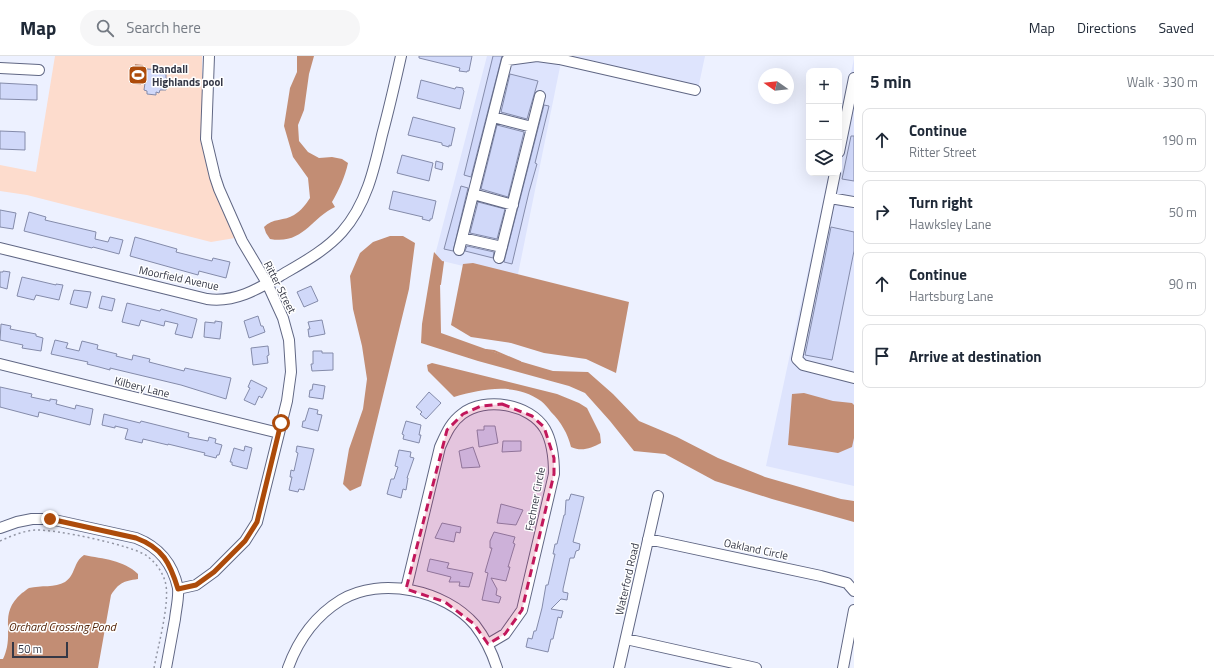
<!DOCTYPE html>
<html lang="en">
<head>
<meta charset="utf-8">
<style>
	:root { --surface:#fff; --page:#f6f6f7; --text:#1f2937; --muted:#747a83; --line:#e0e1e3 }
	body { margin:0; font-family:"Titillium Web",sans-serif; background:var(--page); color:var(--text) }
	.controls { position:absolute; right:12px; top:12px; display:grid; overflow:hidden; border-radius:8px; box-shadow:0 4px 16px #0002 }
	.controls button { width:36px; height:36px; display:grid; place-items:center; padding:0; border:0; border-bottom:1px solid var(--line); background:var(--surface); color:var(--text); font:20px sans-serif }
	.compass { position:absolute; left:758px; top:12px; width:36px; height:36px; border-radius:50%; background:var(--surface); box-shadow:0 4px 16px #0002; rotate:284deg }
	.scale { position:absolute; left:12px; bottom:10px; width:56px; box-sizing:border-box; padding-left:4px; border:2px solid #353846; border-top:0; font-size:11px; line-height:14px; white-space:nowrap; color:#353846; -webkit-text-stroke:3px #fff; paint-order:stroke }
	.stop { position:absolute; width:12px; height:12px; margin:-9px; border:3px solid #ad4b0a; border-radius:50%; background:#fff }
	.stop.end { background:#ad4b0a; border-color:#fff; box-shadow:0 1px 4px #0008 }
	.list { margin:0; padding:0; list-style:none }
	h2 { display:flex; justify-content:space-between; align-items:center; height:52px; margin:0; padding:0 16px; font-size:17px }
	h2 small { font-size:13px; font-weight:400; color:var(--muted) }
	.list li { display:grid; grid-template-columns:26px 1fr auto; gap:12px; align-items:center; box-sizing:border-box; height:64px; margin:0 8px 8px; padding:0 8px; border:1px solid var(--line); border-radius:8px }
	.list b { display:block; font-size:15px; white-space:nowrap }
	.list p { margin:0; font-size:13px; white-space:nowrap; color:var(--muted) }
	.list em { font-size:13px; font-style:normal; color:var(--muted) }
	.icon { flex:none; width:22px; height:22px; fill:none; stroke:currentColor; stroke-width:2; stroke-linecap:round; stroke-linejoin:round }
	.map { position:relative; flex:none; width:854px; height:612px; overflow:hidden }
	header { display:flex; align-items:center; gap:24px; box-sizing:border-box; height:56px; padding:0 20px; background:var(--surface); border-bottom:1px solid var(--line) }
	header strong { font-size:19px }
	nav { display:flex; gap:22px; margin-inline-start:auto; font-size:14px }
	.search { width:280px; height:36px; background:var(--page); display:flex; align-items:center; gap:10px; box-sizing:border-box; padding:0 14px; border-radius:22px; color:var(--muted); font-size:15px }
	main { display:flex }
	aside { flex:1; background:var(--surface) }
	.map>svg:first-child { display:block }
	.built { fill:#dee4fd }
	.green { fill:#fddccd }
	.water { fill:#c28d74 }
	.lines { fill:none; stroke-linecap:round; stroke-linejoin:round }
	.stream { stroke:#c28d74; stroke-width:2 }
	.building { fill:#d0d8f9; stroke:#848baa }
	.minor-casing { stroke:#606784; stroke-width:12 }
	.path { stroke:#9396a4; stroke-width:1.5; stroke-dasharray:2 3; stroke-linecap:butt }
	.minor { stroke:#fff; stroke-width:10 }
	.route { stroke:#ad4b0a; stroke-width:5 }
	.marked { fill:#c2185b; fill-opacity:0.2; stroke:#c2185b; stroke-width:3; stroke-dasharray:8 5; stroke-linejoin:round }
	.labels { text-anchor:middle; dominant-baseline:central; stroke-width:3; stroke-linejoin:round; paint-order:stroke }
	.poi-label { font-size:11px; font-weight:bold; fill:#353846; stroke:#fff; text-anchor:start }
	.street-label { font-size:11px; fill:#353846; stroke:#fff }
	.water-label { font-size:12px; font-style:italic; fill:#4e1d00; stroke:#fff }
</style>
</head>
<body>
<header>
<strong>Map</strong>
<div class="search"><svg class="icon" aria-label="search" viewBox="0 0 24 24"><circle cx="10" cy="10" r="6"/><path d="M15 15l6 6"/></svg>Search here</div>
<nav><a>Map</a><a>Directions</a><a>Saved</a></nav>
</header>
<main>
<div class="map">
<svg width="854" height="612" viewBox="0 0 854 612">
	<rect width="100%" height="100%" fill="#edf1ff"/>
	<path class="built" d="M487,0H705L698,33L562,1L517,223L434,203Z
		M854,3V430L766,410L829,117H839V73Z"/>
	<path class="green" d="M55,0H202V56L211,123L235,182L211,186L27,139L0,135V109L36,116Z"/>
	<path class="water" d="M297,0H314L309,18L304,54L298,69L299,85L308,96L319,102L332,101L342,103L348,107C345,121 339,134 332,146L335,151C311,162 303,189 270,183L266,177L264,171C272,162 285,165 294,159C301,155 306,148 310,142L308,122L293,101L284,70L290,32L297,16Z
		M135,8L143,9L141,29L133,28Z
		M390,180H403L415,187L409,233L361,430L350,435L343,428L349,393L363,353L367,323L362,290L353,253L350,220L360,197L373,186Z
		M434,196L443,206L440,226L441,277L519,305L553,315L588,316L613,338L639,365L677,381L718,402L765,421L841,443L854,445V466L772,443L715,425L665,398L634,395L610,365L585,337L569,330L478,305L421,287L422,268Z
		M473,207L629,246L616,317L586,303L544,297L511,287L471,281L451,269L463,208Z
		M432,307L557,338L579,347L587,352L600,378L601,387C591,392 582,396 571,391C568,378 561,366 551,356C548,352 545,348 541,345C514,326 483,333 454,341L428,315L427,309Z
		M804,337L833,345L852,347L854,349V382L852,391L838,397L788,389L792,338Z
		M84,499C103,503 124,504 138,518V523C123,525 119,527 111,539L98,612H0V603H3C5,599 6,595 7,591C11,570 1,555 22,537C24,536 27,533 29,532C41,529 55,532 65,526C76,519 73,506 84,499Z"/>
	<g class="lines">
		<path class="stream" d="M440,228L443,206
			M486,294L494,295L520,306"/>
	</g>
	<path class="building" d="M419,0H472L469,15H467V16L459,15L460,12L419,2Z
		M493,0H502L471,121L464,119Z
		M147,13L164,14V18H166V22L167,23L166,34H160L159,37L156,36V39L147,38V35L144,34Z
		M510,18L538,25L527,63L501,56Z
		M421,24L455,33L456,31L463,32V34L464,35L460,53L417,42Z
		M0,27L37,29V44L0,43Z
		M544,49L549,50L535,107L537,108L529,136L512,208L504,206Z
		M413,61L455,72L451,90L449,89V91L442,89V87L408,79Z
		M497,69L524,76L508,141L481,133Z
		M0,75L25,76V94L0,93Z
		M851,80H854V125L842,123Z
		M402,99L433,107L429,125L397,117Z
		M436,105L443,107L442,114L435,112Z
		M461,130L468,132L453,195L444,193Z
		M393,135L436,145L432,163H430V165L422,163L423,161L389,153Z
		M478,146L505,153L497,183L470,177Z
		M0,154L16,157L13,173L0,171Z
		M29,156L46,161L45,164L96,176L95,183L108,186L110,181L123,184L119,198L93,191L92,192L24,175Z
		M831,171L854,176V195L832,304L805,299Z
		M135,181L177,193L176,196L212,205L213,202L230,206L226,222L199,215L198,219L130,200Z
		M467,190L494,196L493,202L465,195Z
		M3,215L10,216L7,233L0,231V216H3Z
		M22,221L56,229V228L63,229L59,244L36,239L34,244L17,240Z
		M311,230L318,245L304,251L297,236Z
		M74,234L91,236L87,252L70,248Z
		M102,240L115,243L112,255L99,252Z
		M127,247L160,255L161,253L197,263L192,282L175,278L178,268L165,265L164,270L141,264L139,270L122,266Z
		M258,260L261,270H263L265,276L249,282L244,265Z
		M322,264L325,278L309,281L308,273H310L308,266Z
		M215,265L222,266L220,283L204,281L205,266L215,267Z
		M1,268L11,270L10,273L36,278V280L43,282L41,295L22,292L23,289L0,284Z
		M55,284L68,287L66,292L79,295L82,285L98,289L97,293L117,298L116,300L132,304L133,299L150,303L149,306L184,315L185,312L231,322L226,343L181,329L110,312V314L99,311L87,308L88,306L51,298Z
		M268,290L269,299L267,300L268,307L253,309L251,292Z
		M313,295H322V297H333V314L312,315L311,308H313Z
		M251,324L267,332L262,342L259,340L255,349L244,344L250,332L248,331Z
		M313,328L325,330L323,343L309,341L310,334H312Z
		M0,331L32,338L31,341L50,345V343L57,344L56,348L75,353L76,349L93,353L90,369L39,356L38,361L0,351Z
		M429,336L441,347L426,363L420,358L422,356L416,351Z
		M309,352L318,354L317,358L322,359L318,375L302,371L303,365H305Z
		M104,358L140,367L141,365L189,377L188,381L208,385L209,381L216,383L215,387L222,389L219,399H217L216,402L204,399L205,397L168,388V389L143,383L142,387L125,383L128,373L115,370V372L102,369Z
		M406,365L421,369L419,379H421L419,387L403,383L404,379L402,378Z
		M484,370H495L498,387L479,391L477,374H484Z
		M503,385H521V395L502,396Z
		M245,390L252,392L247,413L232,409V406H230L234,392L244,395Z
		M297,390L314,393L304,434L299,433L298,436L289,434L292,421H290L291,414L294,415L298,397L296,396Z
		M473,391L480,411L462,412L459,395Z
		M399,394L411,396L410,401L414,402L407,422H408L406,434L403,433L401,442L387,438L391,423H394L398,411L395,410Z
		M571,438L584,441L573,486L580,488L579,494L576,495L574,502H570L563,533V536L568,537L567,544L561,543L551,553L563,555L561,562L558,561L553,583H551L548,596L526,591L528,582L532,583L534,575H536L542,552L546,529H548L555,498H553L555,488H557L564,459H565L566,444H569Z
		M501,448L523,454L516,469L497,467Z
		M442,467L461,471L460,477L456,476L454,486L435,482Z
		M494,476L515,481L513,487L515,488L508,511H510L506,525L491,522L497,533L496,539L501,541L499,547L482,544L488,517L485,516L492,492H490V485Z
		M430,503L449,507L447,512L473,517L469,531L459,530L460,526H449L451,521L427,515Z"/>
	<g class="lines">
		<g class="minor-casing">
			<path id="minor" d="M0,12L39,14
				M493,61L532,71
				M839,96L854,22
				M835,117L797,303L803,309L854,322
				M473,138L513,149
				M830,142L854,146
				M462,182L502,191
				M0,192L207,243C235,247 258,233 280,220C302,207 325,195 342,176C366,149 374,114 382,79C389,53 395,27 401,0
				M459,194L507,4L537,0L559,3L695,34
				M499,202L540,40
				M0,308L279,377
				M0,472L17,466L32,463H50L136,482C159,491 173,509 178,532C179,542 176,553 175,563C172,579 169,596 166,612
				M648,483L821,520L847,527L854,535
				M178,533L196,529L214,516L245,485L257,466L287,345L291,316L289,284L283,262L267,227L242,185L219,133L215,121L206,83L209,0
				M406,533L440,391C446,378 450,367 462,358C485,340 530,348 545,373C553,387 554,403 554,418L522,554L505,578L488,588
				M626,583L756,612
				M288,612C298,584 315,560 341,544C381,520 445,534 475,569C485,582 492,596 497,612
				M619,612L658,440
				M843,612L854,554"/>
		</g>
		<path class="path" d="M0,485C11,480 23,475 35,474C55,473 132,489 147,500C155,506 162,515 165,525C171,544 158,590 154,612"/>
		<use href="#minor" class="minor"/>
	</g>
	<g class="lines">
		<path class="route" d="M50,463L136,482C163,492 170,507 178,533L196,529L214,516L245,485L257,466L281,367"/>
	</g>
	<path class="marked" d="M502,348L532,360L544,371L554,402V418L522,554L505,578L488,588L474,568L445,546L406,533L447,374L463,358L481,350Z"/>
	<defs>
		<g id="stadium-square" transform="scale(1)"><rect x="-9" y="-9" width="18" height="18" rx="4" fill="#ad4b0a" stroke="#fff"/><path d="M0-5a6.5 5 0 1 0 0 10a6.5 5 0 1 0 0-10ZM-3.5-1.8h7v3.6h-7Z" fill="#fff"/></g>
	</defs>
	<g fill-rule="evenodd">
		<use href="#stadium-square" x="138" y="19"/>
	</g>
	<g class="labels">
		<g class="poi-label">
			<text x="152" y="13">Randall<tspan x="152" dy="13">Highlands pool</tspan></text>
		</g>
		<g class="street-label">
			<text transform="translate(179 222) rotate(12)">Moorfield Avenue</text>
			<text transform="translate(280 231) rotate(63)">Ritter Street</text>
			<text transform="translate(142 331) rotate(14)">Kilbery Lane</text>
			<text transform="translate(535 443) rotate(-79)">Fechner Circle</text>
			<text transform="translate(756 493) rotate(12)">Oakland Circle</text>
			<text transform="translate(627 523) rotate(-77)">Waterford Road</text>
		</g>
		<g class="water-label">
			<text x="62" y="570">Orchard Crossing Pond</text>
		</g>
	</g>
</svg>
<div class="controls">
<button>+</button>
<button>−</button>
<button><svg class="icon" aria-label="layers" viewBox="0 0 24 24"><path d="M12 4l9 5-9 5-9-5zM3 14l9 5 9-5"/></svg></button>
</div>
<svg class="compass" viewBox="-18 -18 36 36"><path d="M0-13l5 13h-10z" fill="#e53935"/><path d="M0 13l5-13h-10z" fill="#747a83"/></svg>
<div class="scale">50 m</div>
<div class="stop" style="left:281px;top:367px"></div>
<div class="stop end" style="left:50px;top:463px"></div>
</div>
<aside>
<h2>5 min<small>Walk · 330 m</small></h2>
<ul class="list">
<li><svg class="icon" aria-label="ahead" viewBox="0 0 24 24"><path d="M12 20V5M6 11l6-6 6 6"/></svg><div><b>Continue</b><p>Ritter Street</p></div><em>190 m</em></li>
<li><svg class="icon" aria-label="right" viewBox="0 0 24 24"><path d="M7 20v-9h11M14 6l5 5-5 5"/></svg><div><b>Turn right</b><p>Hawksley Lane</p></div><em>50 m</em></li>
<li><svg class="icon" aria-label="ahead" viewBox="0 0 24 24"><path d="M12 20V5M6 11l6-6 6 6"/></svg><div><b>Continue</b><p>Hartsburg Lane</p></div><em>90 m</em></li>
<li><svg class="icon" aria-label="arrive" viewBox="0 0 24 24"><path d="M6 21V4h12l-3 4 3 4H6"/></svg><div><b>Arrive at destination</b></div></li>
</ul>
</aside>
</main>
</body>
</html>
